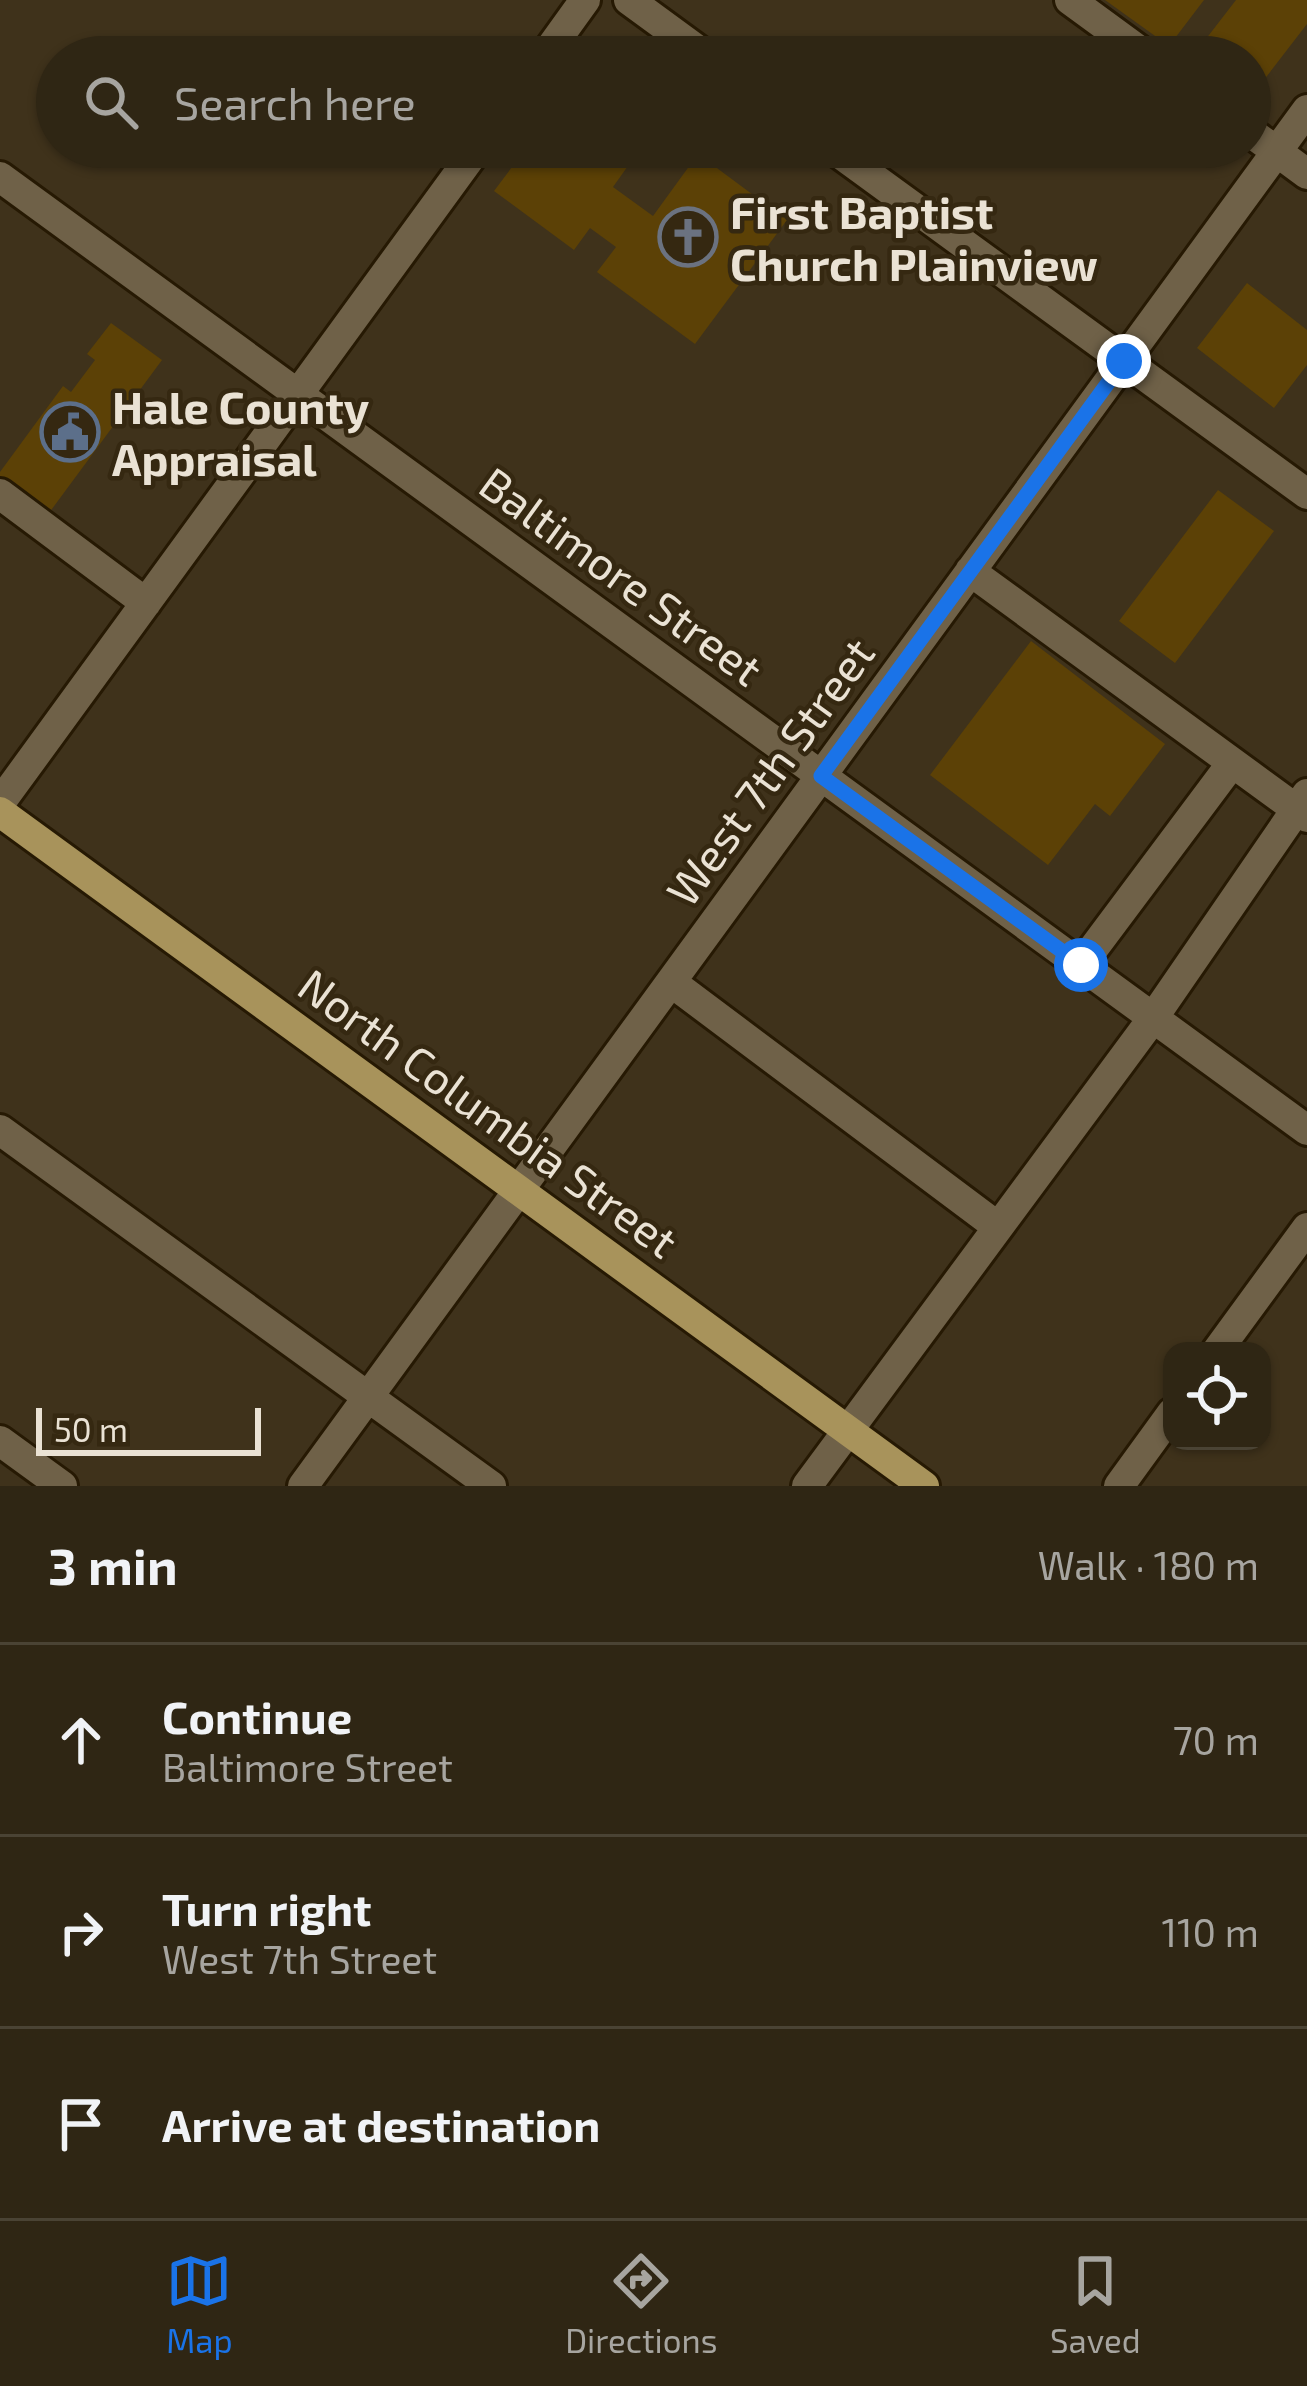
<!DOCTYPE html>
<html lang="en">
<head>
<meta charset="utf-8">
<style>
	:root { --surface:#2f2614; --page:#3b3222; --text:#f1f3f6; --muted:#a7a5a0; --line:#4a4334; --accent:#1a73e8 }
	body { margin:0; font-family:"Exo 2",sans-serif; background:var(--page); color:var(--text) }
	.controls { position:absolute; right:36px; bottom:36px; display:grid; overflow:hidden; border-radius:24px; box-shadow:0 3px 9px #0004 }
	.controls button { width:108px; height:108px; display:grid; place-items:center; padding:0; border:0; border-bottom:3px solid var(--line); background:var(--surface); color:var(--text); font:60px sans-serif }
	.scale { position:absolute; left:36px; bottom:30px; width:225px; box-sizing:border-box; padding-left:12px; border:6px solid #eae2d4; border-top:0; font-size:33px; line-height:42px; white-space:nowrap; color:#eae2d4; -webkit-text-stroke:9px #352811; paint-order:stroke }
	.stop { position:absolute; width:36px; height:36px; margin:-27px; border:9px solid #1a73e8; border-radius:50%; background:#fff }
	.stop.end { background:#1a73e8; border-color:#fff; box-shadow:0 3px 12px #0008 }
	.list { margin:0; padding:0; list-style:none }
	h2 { display:flex; justify-content:space-between; align-items:center; height:156px; margin:0; padding:0 48px; font-size:51px }
	h2 small { font-size:39px; font-weight:400; color:var(--muted) }
	.list li { display:grid; grid-template-columns:78px 1fr auto; gap:36px; align-items:center; box-sizing:border-box; height:192px; padding:0 48px; border-top:3px solid var(--line) }
	.list b { display:block; font-size:45px; white-space:nowrap }
	.list p { margin:0; font-size:39px; white-space:nowrap; color:var(--muted) }
	.list em { font-size:39px; font-style:normal; color:var(--muted) }
	.icon { flex:none; width:66px; height:66px; fill:none; stroke:currentColor; stroke-width:2; stroke-linecap:round; stroke-linejoin:round }
	.map { position:relative; flex:none; width:1307px; height:1486px; overflow:hidden }
	.search { position:absolute; background:var(--surface); box-shadow:0 3px 9px #0004; left:36px; right:36px; top:36px; height:132px; display:flex; align-items:center; gap:30px; box-sizing:border-box; padding:0 42px; border-radius:66px; color:var(--muted); font-size:45px }
	.sheet { height:732px; background:var(--surface) }
	nav { display:flex; justify-content:space-around; align-items:center; box-sizing:border-box; height:168px; border-top:3px solid var(--line); background:var(--surface); font-size:33px; color:var(--muted) }
	nav a { display:grid; justify-items:center; gap:6px }
	nav .on { color:var(--accent) }
	.map>svg:first-child { display:block }
	.building { fill:#5c4106 }
	.lines { fill:none; stroke-linecap:round; stroke-linejoin:round }
	.minor-casing { stroke:#261903; stroke-width:36 }
	.major-casing { stroke:#261903; stroke-width:36 }
	.minor { stroke:#6f6148; stroke-width:30 }
	.major { stroke:#a8935b; stroke-width:30 }
	.route { stroke:#1a73e8; stroke-width:15 }
	.labels { text-anchor:middle; dominant-baseline:central; stroke-width:9; stroke-linejoin:round; paint-order:stroke }
	.poi-label { font-size:45px; font-weight:bold; fill:#eae2d4; stroke:#352811; text-anchor:start }
	.street-label { font-size:45px; fill:#eae2d4; stroke:#352811 }
</style>
</head>
<body>
<div class="map">
<svg width="1307" height="1486" viewBox="0 0 1307 1486">
	<rect width="100%" height="100%" fill="#3f321b"/>
	<path class="building" d="M1105,0H1204L1169,46Z
		M1236,0H1307V24L1250,98V57H1192Z
		M527,147H655L644,162L635,156L613,187L653,216L698,154L787,220L695,344L597,272L616,247L590,228L574,250L494,191Z
		M1247,283L1307,330V365L1274,408L1197,348Z
		M111,323L162,360L49,513L0,477V472L63,386L71,392L95,360L87,354Z
		M1218,490L1274,531L1175,663L1119,621Z
		M1031,641L1165,744L1110,816L1095,804L1048,865L930,775Z"/>
	<g class="lines">
		<g class="minor-casing">
			<path id="minor" d="M629,0L707,57
				M1070,0L1148,57
				M544,57L585,0
				M1250,132L1307,174
				M831,147L1307,494
				M0,177L1307,1130
				M0,494L146,603
				M970,571L1307,817
				M0,803L478,147
				M1081,965L1232,763
				M671,982L998,1227
				M0,1130L491,1486
				M1217,1351L1307,1228
				M0,1441L62,1486
				M303,1486L1307,110
				M807,1486L1153,1018L1307,794
				M1119,1486L1172,1413"/>
		</g>
		<g class="major-casing">
			<path id="major" d="M0,812L924,1486"/>
		</g>
		<use href="#minor" class="minor"/>
		<use href="#major" class="major"/>
	</g>
	<g class="lines">
		<path class="route" d="M1081,965L821,776L1124,361"/>
	</g>
	<defs>
		<g id="church-ring" transform="scale(3)"><circle r="9.5" fill="#352811" stroke="#6b7280" stroke-width="1.5"/><path d="M-1.2-6h2.4v3.5h3.3v2.4h-3.3V6h-2.4V-.1h-3.3v-2.4h3.3Z" fill="#6b7280"/></g>
		<g id="civic-ring" transform="scale(3)"><circle r="9.5" fill="#352811" stroke="#5c6f8a" stroke-width="1.5"/><path d="M-.6-6.5H3V-4.5H.6V-3L4-1V1h2V6H-6V1h2V-1L-.6-3ZM-1.2 2.5V6h2.4V2.5Z" fill="#5c6f8a"/></g>
	</defs>
	<g fill-rule="evenodd">
		<use href="#church-ring" x="688" y="237"/>
		<use href="#civic-ring" x="70" y="432"/>
	</g>
	<g class="labels">
		<g class="poi-label">
			<text x="730" y="211">First Baptist<tspan x="730" dy="52">Church Plainview</tspan></text>
			<text x="112" y="406">Hale County<tspan x="112" dy="52">Appraisal</tspan></text>
		</g>
		<g class="street-label">
			<text transform="translate(622 575) rotate(36)">Baltimore Street</text>
			<text transform="translate(769 771) rotate(-54)">West 7th Street</text>
			<text transform="translate(489 1112) rotate(36)">North Columbia Street</text>
		</g>
	</g>
</svg>
<div class="controls">
<button><svg class="icon" aria-label="locate" viewBox="0 0 24 24"><circle cx="12" cy="12" r="6"/><path d="M12 2v4M12 18v4M2 12h4M18 12h4"/></svg></button>
</div>
<div class="scale">50 m</div>
<div class="stop" style="left:1081px;top:965px"></div>
<div class="stop end" style="left:1124px;top:361px"></div>
<div class="search"><svg class="icon" aria-label="search" viewBox="0 0 24 24"><circle cx="10" cy="10" r="6"/><path d="M15 15l6 6"/></svg>Search here</div>
</div>
<section class="sheet">
<h2>3 min<small>Walk · 180 m</small></h2>
<ul class="list">
<li><svg class="icon" aria-label="ahead" viewBox="0 0 24 24"><path d="M12 20V5M6 11l6-6 6 6"/></svg><div><b>Continue</b><p>Baltimore Street</p></div><em>70 m</em></li>
<li><svg class="icon" aria-label="right" viewBox="0 0 24 24"><path d="M7 20v-9h11M14 6l5 5-5 5"/></svg><div><b>Turn right</b><p>West 7th Street</p></div><em>110 m</em></li>
<li><svg class="icon" aria-label="arrive" viewBox="0 0 24 24"><path d="M6 21V4h12l-3 4 3 4H6"/></svg><div><b>Arrive at destination</b></div></li>
</ul>
</section>
<nav>
<a class="on"><svg class="icon" aria-label="map" viewBox="0 0 24 24"><path d="M3 6l6-2 6 2 6-2v14l-6 2-6-2-6 2zM9 4v14M15 6v14"/></svg>Map</a>
<a><svg class="icon" aria-label="directions" viewBox="0 0 24 24"><path d="M12 3l9 9-9 9-9-9zM9 14v-3h6M13 9l2 2-2 2"/></svg>Directions</a>
<a><svg class="icon" aria-label="saved" viewBox="0 0 24 24"><path d="M7 4h10v16l-5-4-5 4z"/></svg>Saved</a>
</nav>
</body>
</html>
